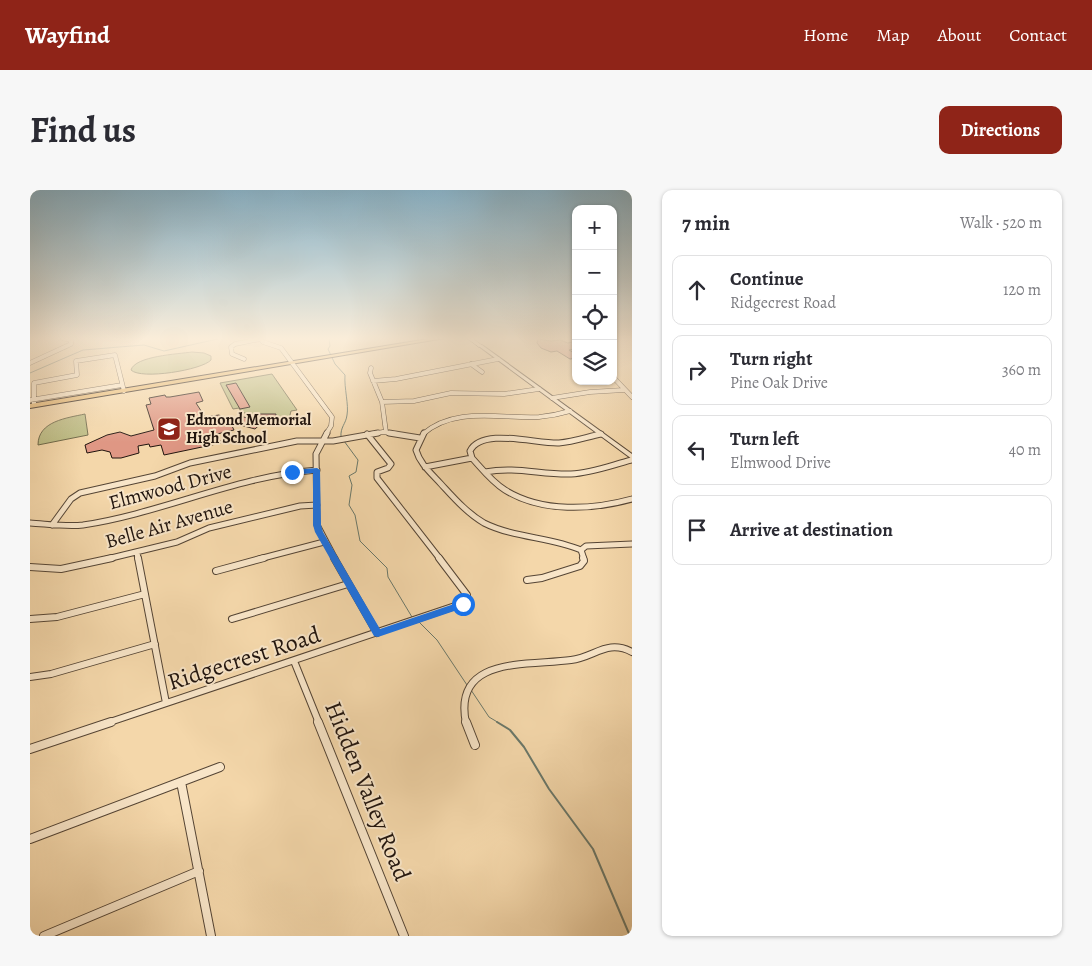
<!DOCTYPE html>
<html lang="en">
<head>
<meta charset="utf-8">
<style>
	:root { --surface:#fff; --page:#f7f7f7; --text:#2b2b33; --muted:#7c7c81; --line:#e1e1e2; --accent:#8f2418 }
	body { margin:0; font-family:Alegreya,serif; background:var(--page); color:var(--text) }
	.controls { position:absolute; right:15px; top:15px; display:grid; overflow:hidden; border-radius:10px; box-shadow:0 1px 4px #0004 }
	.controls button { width:45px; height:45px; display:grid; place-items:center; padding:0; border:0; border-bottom:1px solid var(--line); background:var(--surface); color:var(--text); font:25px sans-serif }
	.stop { position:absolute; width:15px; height:15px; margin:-11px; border:4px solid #1a73e8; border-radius:50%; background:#fff }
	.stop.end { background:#1a73e8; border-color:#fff; box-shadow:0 1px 5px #0008 }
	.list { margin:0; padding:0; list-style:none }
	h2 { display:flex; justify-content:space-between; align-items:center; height:65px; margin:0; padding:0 20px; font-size:21px }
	h2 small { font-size:16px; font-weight:400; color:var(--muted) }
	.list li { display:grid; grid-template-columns:32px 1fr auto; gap:15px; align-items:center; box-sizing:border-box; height:70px; margin:0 10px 10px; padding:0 10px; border:1px solid var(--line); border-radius:10px }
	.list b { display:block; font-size:19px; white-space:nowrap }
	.list p { margin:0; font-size:16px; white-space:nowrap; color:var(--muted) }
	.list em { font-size:16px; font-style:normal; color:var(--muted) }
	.icon { flex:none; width:28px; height:28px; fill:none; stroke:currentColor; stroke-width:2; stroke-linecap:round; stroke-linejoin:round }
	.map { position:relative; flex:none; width:602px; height:746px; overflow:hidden; border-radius:10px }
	header { display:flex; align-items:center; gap:30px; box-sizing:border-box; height:70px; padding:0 25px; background:var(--accent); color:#fff }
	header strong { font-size:24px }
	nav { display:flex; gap:28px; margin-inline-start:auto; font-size:18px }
	.intro { display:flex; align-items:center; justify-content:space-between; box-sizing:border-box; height:120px; padding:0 30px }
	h1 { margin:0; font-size:35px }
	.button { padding:12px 22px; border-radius:10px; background:var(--accent); color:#fff; font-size:18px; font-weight:700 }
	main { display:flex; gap:30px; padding:0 30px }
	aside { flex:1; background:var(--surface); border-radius:10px; box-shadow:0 1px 4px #0004 }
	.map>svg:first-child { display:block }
	.green { fill:#bebe87; stroke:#6f694a }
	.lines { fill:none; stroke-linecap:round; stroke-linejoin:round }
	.stream-far1 { stroke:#6a786a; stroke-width:1 }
	.stream { stroke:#6a786a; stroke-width:2 }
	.building { fill:#df9784; stroke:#20140e }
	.minor-far3-casing { stroke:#554535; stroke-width:5 }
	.minor-far2-casing { stroke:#554535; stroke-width:7 }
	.minor-far1-casing { stroke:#554535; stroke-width:8 }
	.minor-casing { stroke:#554535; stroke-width:10 }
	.tertiary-casing { stroke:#554535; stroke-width:2 }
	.secondary-casing { stroke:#20140e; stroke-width:1 }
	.primary-casing { stroke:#20140e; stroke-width:2 }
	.minor-far3 { stroke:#f8e5c8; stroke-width:4 }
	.minor-far2 { stroke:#f8e5c8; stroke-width:5 }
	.minor-far1 { stroke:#f8e5c8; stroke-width:6 }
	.minor { stroke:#f8e5c8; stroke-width:8 }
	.tertiary { fill:#f8e5c8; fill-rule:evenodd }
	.secondary { fill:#f8e5c8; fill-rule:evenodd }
	.primary { fill:#eabc75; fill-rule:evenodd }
	.route { fill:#1a73e8 }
	.labels { text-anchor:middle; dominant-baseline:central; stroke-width:4; stroke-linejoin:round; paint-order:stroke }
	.far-poi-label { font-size:16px; font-weight:bold; fill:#20140e; stroke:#f8e5c8; text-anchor:start }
	.street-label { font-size:20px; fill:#20140e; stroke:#f8e5c8 }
	.near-street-label { font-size:24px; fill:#20140e; stroke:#f8e5c8 }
</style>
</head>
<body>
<header>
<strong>Wayfind</strong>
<nav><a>Home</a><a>Map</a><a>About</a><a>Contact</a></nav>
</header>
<div class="intro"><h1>Find us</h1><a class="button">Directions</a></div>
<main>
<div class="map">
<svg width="602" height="746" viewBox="0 0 602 746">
	<rect width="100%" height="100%" fill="#f4d7aa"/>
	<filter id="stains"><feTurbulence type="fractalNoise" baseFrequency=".004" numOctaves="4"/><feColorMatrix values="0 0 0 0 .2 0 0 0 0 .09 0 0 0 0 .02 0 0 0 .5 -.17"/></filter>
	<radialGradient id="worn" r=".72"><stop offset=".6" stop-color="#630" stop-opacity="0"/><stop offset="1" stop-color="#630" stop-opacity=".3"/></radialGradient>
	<path class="green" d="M162,162L174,163L181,166V170C172,180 111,190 101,180C105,166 148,164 162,162Z
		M242,184L267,220L261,221L258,233L230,229L227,226L211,222L209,218L203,219L190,193Z
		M55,224L58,245L8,255C8,231 37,228 55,224Z"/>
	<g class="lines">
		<path class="stream-far1" d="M299,148L300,156L298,159L305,174L315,185C314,198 319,215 317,225C316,234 310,237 311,247
			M0,183L53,160L114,155L134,161L192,148
			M314,251L328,270L326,282L319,286L322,295L319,315L325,325L330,351L357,378L358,387L382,427
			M389,432L407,450L437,495
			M441,500L459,527L469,533"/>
		<path class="stream" d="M467,532L480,540L494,557L519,599L563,659L600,746"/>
	</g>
	<path class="building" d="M508,149L521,151L530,150L538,153L546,151V159L539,160L546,164V168L540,169L527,161L521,162L511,158L507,153Z
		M206,193L220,217L210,219L196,195Z
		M169,202L173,211L166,213L175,227L189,225L194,228H198L204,240L187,244L191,253L134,265L131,255L120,257L119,254L108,256L109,263L91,268H82L80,262L72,260L57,263L55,255L77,245L90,242L101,246L124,240L116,215L121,214L119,208L135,205L136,207H140Z
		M229,224H246L245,229H236L225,239L210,235L214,232L207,230L210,226L228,231Z"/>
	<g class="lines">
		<g class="minor-far3-casing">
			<path id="minor-far3" d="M230,148L233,152L251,158L302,227L301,236L296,244
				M214,169L202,164L201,157L205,154L230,149
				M0,173L41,154V150L32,148
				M441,174L452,182
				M341,178L340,183L352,212L356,242
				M583,187L602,207
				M343,191L366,189L468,169
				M522,208L560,202L594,200
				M0,210L92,195
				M352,212L384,211L421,203L474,204L509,199
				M4,215V193L47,185L46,171L85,165L94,201
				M341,244L353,242L367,244
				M393,244C425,216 470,229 509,227C520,226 530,224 540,221"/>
		</g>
		<g class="minor-far2-casing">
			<path id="minor-far2" d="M297,243L286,264L287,335L305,369
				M359,243L390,248
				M394,243L386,260C390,274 401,283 411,294C424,308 437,323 454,333C484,348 520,347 551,360
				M337,244L361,274L358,278L347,282V288L410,369
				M442,268C452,279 462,292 475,300C512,323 562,320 602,309
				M442,268L440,261C452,237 506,254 529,253C543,252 557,247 571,244
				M395,277L442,268
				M455,282C486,276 511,285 541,284C562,283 582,275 602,270
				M0,333C17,334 37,337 53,335C133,323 206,286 287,280
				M22,335L41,309L50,303L125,286L160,273L267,251H303L348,243
				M107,362L108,369
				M77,369L147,352L179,338L270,316L287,315
				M229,369L294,352
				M554,369L551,360L556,356L602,354"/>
		</g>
		<g class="minor-far1-casing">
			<path id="minor-far1" d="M108,368L136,513
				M304,368L347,443
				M0,377L31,379L82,368
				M186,381L234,368
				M497,390L512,388L550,376L554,371L553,368
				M0,429L27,427L115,404
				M202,429L318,394
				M264,471L289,533
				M0,487L21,484L125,454
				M77,533L437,412V405L409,368
				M436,533C422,465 499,476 541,470C565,467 577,449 602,462"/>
		</g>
		<g class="minor-casing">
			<path id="minor" d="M288,532L374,746
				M436,532L445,555
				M0,559L81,532
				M151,592L181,746
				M0,649L190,577
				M14,746L169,681"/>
		</g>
		<g class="tertiary-casing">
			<path id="tertiary" d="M450,155H452L602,264V269L450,157Z"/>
		</g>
		<g class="secondary-casing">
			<path id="secondary" d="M437,148H442L453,156L449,157Z"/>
		</g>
		<g class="primary-casing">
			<path id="primary" d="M404,148H415L0,218V214Z"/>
		</g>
		<use href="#minor-far3" class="minor-far3"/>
		<use href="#minor-far2" class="minor-far2"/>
		<use href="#minor-far1" class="minor-far1"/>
		<use href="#minor" class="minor"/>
		<use href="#tertiary" class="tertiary"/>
		<use href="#secondary" class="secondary"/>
		<use href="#primary" class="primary"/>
	</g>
	<linearGradient id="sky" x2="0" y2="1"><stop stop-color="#89b6ce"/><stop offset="0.59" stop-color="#faedd9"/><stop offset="1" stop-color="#faedd9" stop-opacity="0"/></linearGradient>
	<rect width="602" height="252" fill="url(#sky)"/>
	<path class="route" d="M287,278L290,280L291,335L293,342L350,439L433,411L436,412V417L348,447L344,446L285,342L283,335V283L262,285L258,282L262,280Z"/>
	<defs>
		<g id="school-square" transform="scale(1.25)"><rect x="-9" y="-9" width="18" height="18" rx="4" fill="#8f2418" stroke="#f8e5c8"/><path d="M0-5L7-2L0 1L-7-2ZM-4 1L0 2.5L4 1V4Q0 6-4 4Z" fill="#fff"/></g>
	</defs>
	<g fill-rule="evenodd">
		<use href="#school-square" x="139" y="239"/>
	</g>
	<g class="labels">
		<g class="far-poi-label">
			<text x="156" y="230">Edmond Memorial<tspan x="156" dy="18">High School</tspan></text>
		</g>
		<g class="street-label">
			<text transform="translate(140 297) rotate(-15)">Elmwood Drive</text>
			<text transform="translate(139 334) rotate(-16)">Belle Air Avenue</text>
		</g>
		<g class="near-street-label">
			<text transform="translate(214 468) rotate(-18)">Ridgecrest Road</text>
			<text transform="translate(338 601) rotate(68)">Hidden Valley Road</text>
		</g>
	</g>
	<rect width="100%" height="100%" filter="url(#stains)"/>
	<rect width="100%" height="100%" fill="url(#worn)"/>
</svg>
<div class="controls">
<button>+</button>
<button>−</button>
<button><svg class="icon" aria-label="locate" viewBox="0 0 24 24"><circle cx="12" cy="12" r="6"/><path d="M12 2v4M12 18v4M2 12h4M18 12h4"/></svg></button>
<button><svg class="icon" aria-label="layers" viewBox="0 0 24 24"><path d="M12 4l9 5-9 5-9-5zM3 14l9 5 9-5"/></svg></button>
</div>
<div class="stop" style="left:433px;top:414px"></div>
<div class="stop end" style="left:262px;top:282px"></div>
</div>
<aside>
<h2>7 min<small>Walk · 520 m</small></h2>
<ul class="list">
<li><svg class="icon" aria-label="ahead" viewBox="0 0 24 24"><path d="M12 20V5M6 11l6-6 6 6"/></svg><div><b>Continue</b><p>Ridgecrest Road</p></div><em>120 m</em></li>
<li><svg class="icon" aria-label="right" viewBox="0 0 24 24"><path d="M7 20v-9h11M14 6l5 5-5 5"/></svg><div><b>Turn right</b><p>Pine Oak Drive</p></div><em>360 m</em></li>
<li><svg class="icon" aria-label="left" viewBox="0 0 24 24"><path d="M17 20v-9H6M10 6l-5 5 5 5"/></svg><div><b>Turn left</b><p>Elmwood Drive</p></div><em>40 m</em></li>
<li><svg class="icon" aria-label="arrive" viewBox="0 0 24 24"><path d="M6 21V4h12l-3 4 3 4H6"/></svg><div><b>Arrive at destination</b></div></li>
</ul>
</aside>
</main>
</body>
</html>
